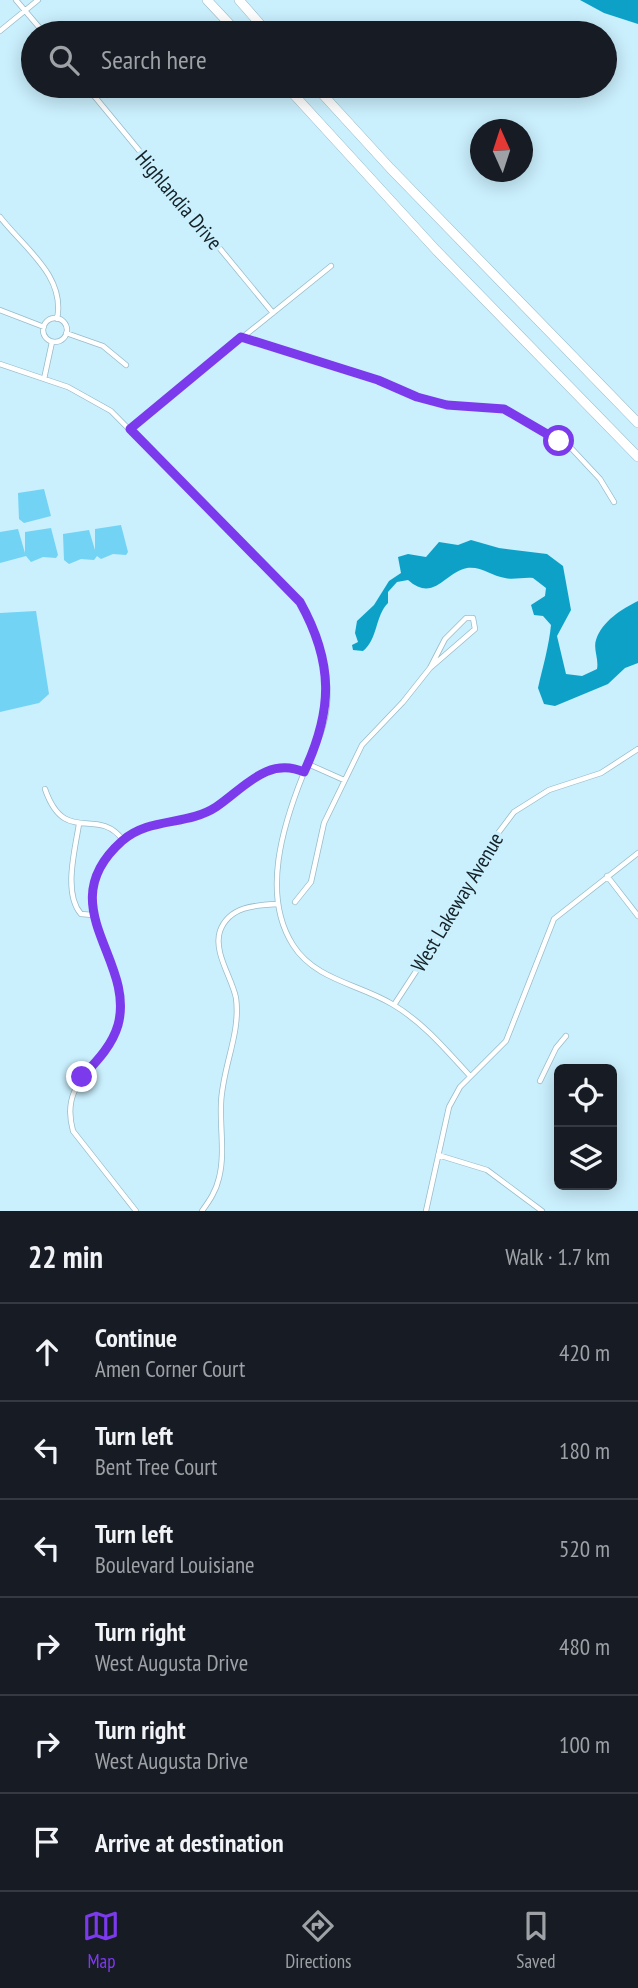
<!DOCTYPE html>
<html lang="en">
<head>
<meta charset="utf-8">
<style>
	:root { --surface:#171b24; --page:#242831; --text:#f1f3f6; --muted:#9ea1a6; --line:#363941; --accent:#7c3aed }
	body { margin:0; font-family:"PT Sans Narrow",sans-serif; background:var(--page); color:var(--text) }
	.controls { position:absolute; right:21px; bottom:21px; display:grid; overflow:hidden; border-radius:10px; box-shadow:0 4px 18px #0003 }
	.controls button { width:63px; height:63px; display:grid; place-items:center; padding:0; border:0; border-bottom:2px solid var(--line); background:var(--surface); color:var(--text); font:35px sans-serif }
	.compass { position:absolute; left:470px; top:119px; width:63px; height:63px; border-radius:50%; background:var(--surface); box-shadow:0 4px 18px #0003; rotate:357deg }
	.stop { position:absolute; width:21px; height:21px; margin:-16px; border:5px solid #7c3aed; border-radius:50%; background:#fff }
	.stop.end { background:#7c3aed; border-color:#fff; box-shadow:0 2px 7px #0008 }
	.list { margin:0; padding:0; list-style:none }
	h2 { display:flex; justify-content:space-between; align-items:center; height:91px; margin:0; padding:0 28px; font-size:30px }
	h2 small { font-size:23px; font-weight:400; color:var(--muted) }
	.list li { display:grid; grid-template-columns:46px 1fr auto; gap:21px; align-items:center; box-sizing:border-box; height:98px; padding:0 28px; border-top:2px solid var(--line) }
	.list b { display:block; font-size:26px; white-space:nowrap }
	.list p { margin:0; font-size:23px; white-space:nowrap; color:var(--muted) }
	.list em { font-size:23px; font-style:normal; color:var(--muted) }
	.icon { flex:none; width:38px; height:38px; fill:none; stroke:currentColor; stroke-width:2; stroke-linecap:round; stroke-linejoin:round }
	.map { position:relative; flex:none; width:638px; height:1211px; overflow:hidden }
	.search { position:absolute; background:var(--surface); box-shadow:0 4px 18px #0003; left:21px; right:21px; top:21px; height:77px; display:flex; align-items:center; gap:18px; box-sizing:border-box; padding:0 24px; border-radius:38px; color:var(--muted); font-size:26px }
	.sheet { height:679px; background:var(--surface) }
	nav { display:flex; justify-content:space-around; align-items:center; box-sizing:border-box; height:98px; border-top:2px solid var(--line); background:var(--surface); font-size:19px; color:var(--muted) }
	nav a { display:grid; justify-items:center; gap:4px }
	nav .on { color:var(--accent) }
	.map>svg:first-child { display:block }
	.green { fill:#72d3f5 }
	.water { fill:#0ea1c8 }
	.lines { fill:none; stroke-linecap:round; stroke-linejoin:round }
	.minor-casing { stroke:#98bbc8; stroke-width:6 }
	.motorway-casing { stroke:#98bbc8; stroke-width:10 }
	.minor { stroke:#fff; stroke-width:4.5 }
	.motorway { stroke:#fff; stroke-width:9 }
	.route { stroke:#7c3aed; stroke-width:9 }
	.labels { text-anchor:middle; dominant-baseline:central; stroke-width:7; stroke-linejoin:round; paint-order:stroke }
	.street-label { font-size:21px; fill:#142227; stroke:#caeffd }
</style>
</head>
<body>
<div class="map">
<svg width="638" height="1211" viewBox="0 0 638 1211">
	<rect width="100%" height="100%" fill="#caeffd"/>
	<path class="green" d="M44,489L51,516L24,523L19,519L18,493Z
		M121,525L128,552L126,555L113,554L101,559L97,556L94,560L81,559L69,564L64,560L63,534L89,530L95,550V529Z
		M51,528L58,555L56,558L43,557L31,562L26,556L0,563V532L18,529L25,553V532Z
		M36,611L49,694L39,703L0,712V613Z"/>
	<path class="water" d="M580,0H638V24L604,13Z
		M471,540L499,548L547,554L563,566L571,610L557,636L566,674L582,676L597,669C599,659 593,649 596,640C602,621 622,609 638,601V663L625,668L608,684L555,706L544,704L538,688C543,666 549,646 551,625L543,616L534,615L531,605L545,596L546,588L533,578C524,577 513,580 505,578C492,576 481,566 467,568C445,572 434,603 408,580L397,582L388,592V603C375,616 378,639 363,651L353,650L352,645L358,642L355,633L357,621L374,605L389,581L401,573L398,557L408,554L426,557L439,542L458,545Z"/>
	<g class="lines">
		<g class="minor-casing">
			<path id="minor" d="M16,0L44,33
				M0,31L38,0
				M86,86L273,313
				M0,217C24,248 66,276 57,319
				M0,310L44,327
				M43 330a12 12 0 1 1 24 0a12 12 0 1 1-24 0Z
				M66,333L103,346L126,365
				M241,337L378,380L417,397L447,405L504,409L572,449L600,479L614,502
				M0,364L68,387L111,411L300,602C317,632 330,670 327,704C325,730 313,752 303,775C283,825 261,895 293,945C315,980 359,984 392,1004C423,1022 447,1051 470,1076
				M44,379L52,342
				M130,428L331,266
				M308,764L344,780
				M45,789C65,847 97,805 123,840
				M79,824C75,850 63,893 81,914L93,915
				M607,876L638,916
				M295,902L311,882L324,823L362,745L403,702L430,668L445,639L466,618H473L475,629L430,668
				M394,1005L456,910L487,848L514,812L549,790L601,773L638,749
				M540,1081L556,1048L566,1036
				M438,1155L487,1170L542,1211
				M136,1211L73,1131C58,1076 107,1070 118,1024C132,969 74,926 100,870C107,856 117,843 131,834C157,818 191,824 216,806C244,788 268,755 304,772
				M202,1211C210,1200 216,1191 219,1178C225,1154 220,1129 221,1104C222,1068 241,1034 236,998C232,978 213,952 220,931C229,906 256,905 278,904
				M426,1211L449,1107L460,1087L506,1041L554,919L638,853"/>
		</g>
		<g class="motorway-casing">
			<path id="motorway" d="M207,0L238,33
				M239,0L268,33
				M286,86L436,250L638,457
				M315,86L390,168L638,423"/>
		</g>
		<use href="#minor" class="minor"/>
		<use href="#motorway" class="motorway"/>
	</g>
	<g class="lines">
		<path class="route" d="M82,1077C96,1062 112,1046 118,1025C136,959 49,906 122,841C149,817 187,826 216,807C244,788 268,756 304,772C333,710 334,663 300,602L130,429L241,337L378,380L417,397L447,405L504,409L559,441"/>
	</g>
	<g class="labels">
		<g class="street-label">
			<text transform="translate(179 200) rotate(50)">Highlandia Drive</text>
			<text transform="translate(457 902) rotate(-59)">West Lakeway Avenue</text>
		</g>
	</g>
</svg>
<div class="controls">
<button><svg class="icon" aria-label="locate" viewBox="0 0 24 24"><circle cx="12" cy="12" r="6"/><path d="M12 2v4M12 18v4M2 12h4M18 12h4"/></svg></button>
<button><svg class="icon" aria-label="layers" viewBox="0 0 24 24"><path d="M12 4l9 5-9 5-9-5zM3 14l9 5 9-5"/></svg></button>
</div>
<svg class="compass" viewBox="-18 -18 36 36"><path d="M0-13l5 13h-10z" fill="#e53935"/><path d="M0 13l5-13h-10z" fill="#9ea1a6"/></svg>
<div class="stop" style="left:559px;top:441px"></div>
<div class="stop end" style="left:82px;top:1077px"></div>
<div class="search"><svg class="icon" aria-label="search" viewBox="0 0 24 24"><circle cx="10" cy="10" r="6"/><path d="M15 15l6 6"/></svg>Search here</div>
</div>
<section class="sheet">
<h2>22 min<small>Walk · 1.7 km</small></h2>
<ul class="list">
<li><svg class="icon" aria-label="ahead" viewBox="0 0 24 24"><path d="M12 20V5M6 11l6-6 6 6"/></svg><div><b>Continue</b><p>Amen Corner Court</p></div><em>420 m</em></li>
<li><svg class="icon" aria-label="left" viewBox="0 0 24 24"><path d="M17 20v-9H6M10 6l-5 5 5 5"/></svg><div><b>Turn left</b><p>Bent Tree Court</p></div><em>180 m</em></li>
<li><svg class="icon" aria-label="left" viewBox="0 0 24 24"><path d="M17 20v-9H6M10 6l-5 5 5 5"/></svg><div><b>Turn left</b><p>Boulevard Louisiane</p></div><em>520 m</em></li>
<li><svg class="icon" aria-label="right" viewBox="0 0 24 24"><path d="M7 20v-9h11M14 6l5 5-5 5"/></svg><div><b>Turn right</b><p>West Augusta Drive</p></div><em>480 m</em></li>
<li><svg class="icon" aria-label="right" viewBox="0 0 24 24"><path d="M7 20v-9h11M14 6l5 5-5 5"/></svg><div><b>Turn right</b><p>West Augusta Drive</p></div><em>100 m</em></li>
<li><svg class="icon" aria-label="arrive" viewBox="0 0 24 24"><path d="M6 21V4h12l-3 4 3 4H6"/></svg><div><b>Arrive at destination</b></div></li>
</ul>
</section>
<nav>
<a class="on"><svg class="icon" aria-label="map" viewBox="0 0 24 24"><path d="M3 6l6-2 6 2 6-2v14l-6 2-6-2-6 2zM9 4v14M15 6v14"/></svg>Map</a>
<a><svg class="icon" aria-label="directions" viewBox="0 0 24 24"><path d="M12 3l9 9-9 9-9-9zM9 14v-3h6M13 9l2 2-2 2"/></svg>Directions</a>
<a><svg class="icon" aria-label="saved" viewBox="0 0 24 24"><path d="M7 4h10v16l-5-4-5 4z"/></svg>Saved</a>
</nav>
</body>
</html>
